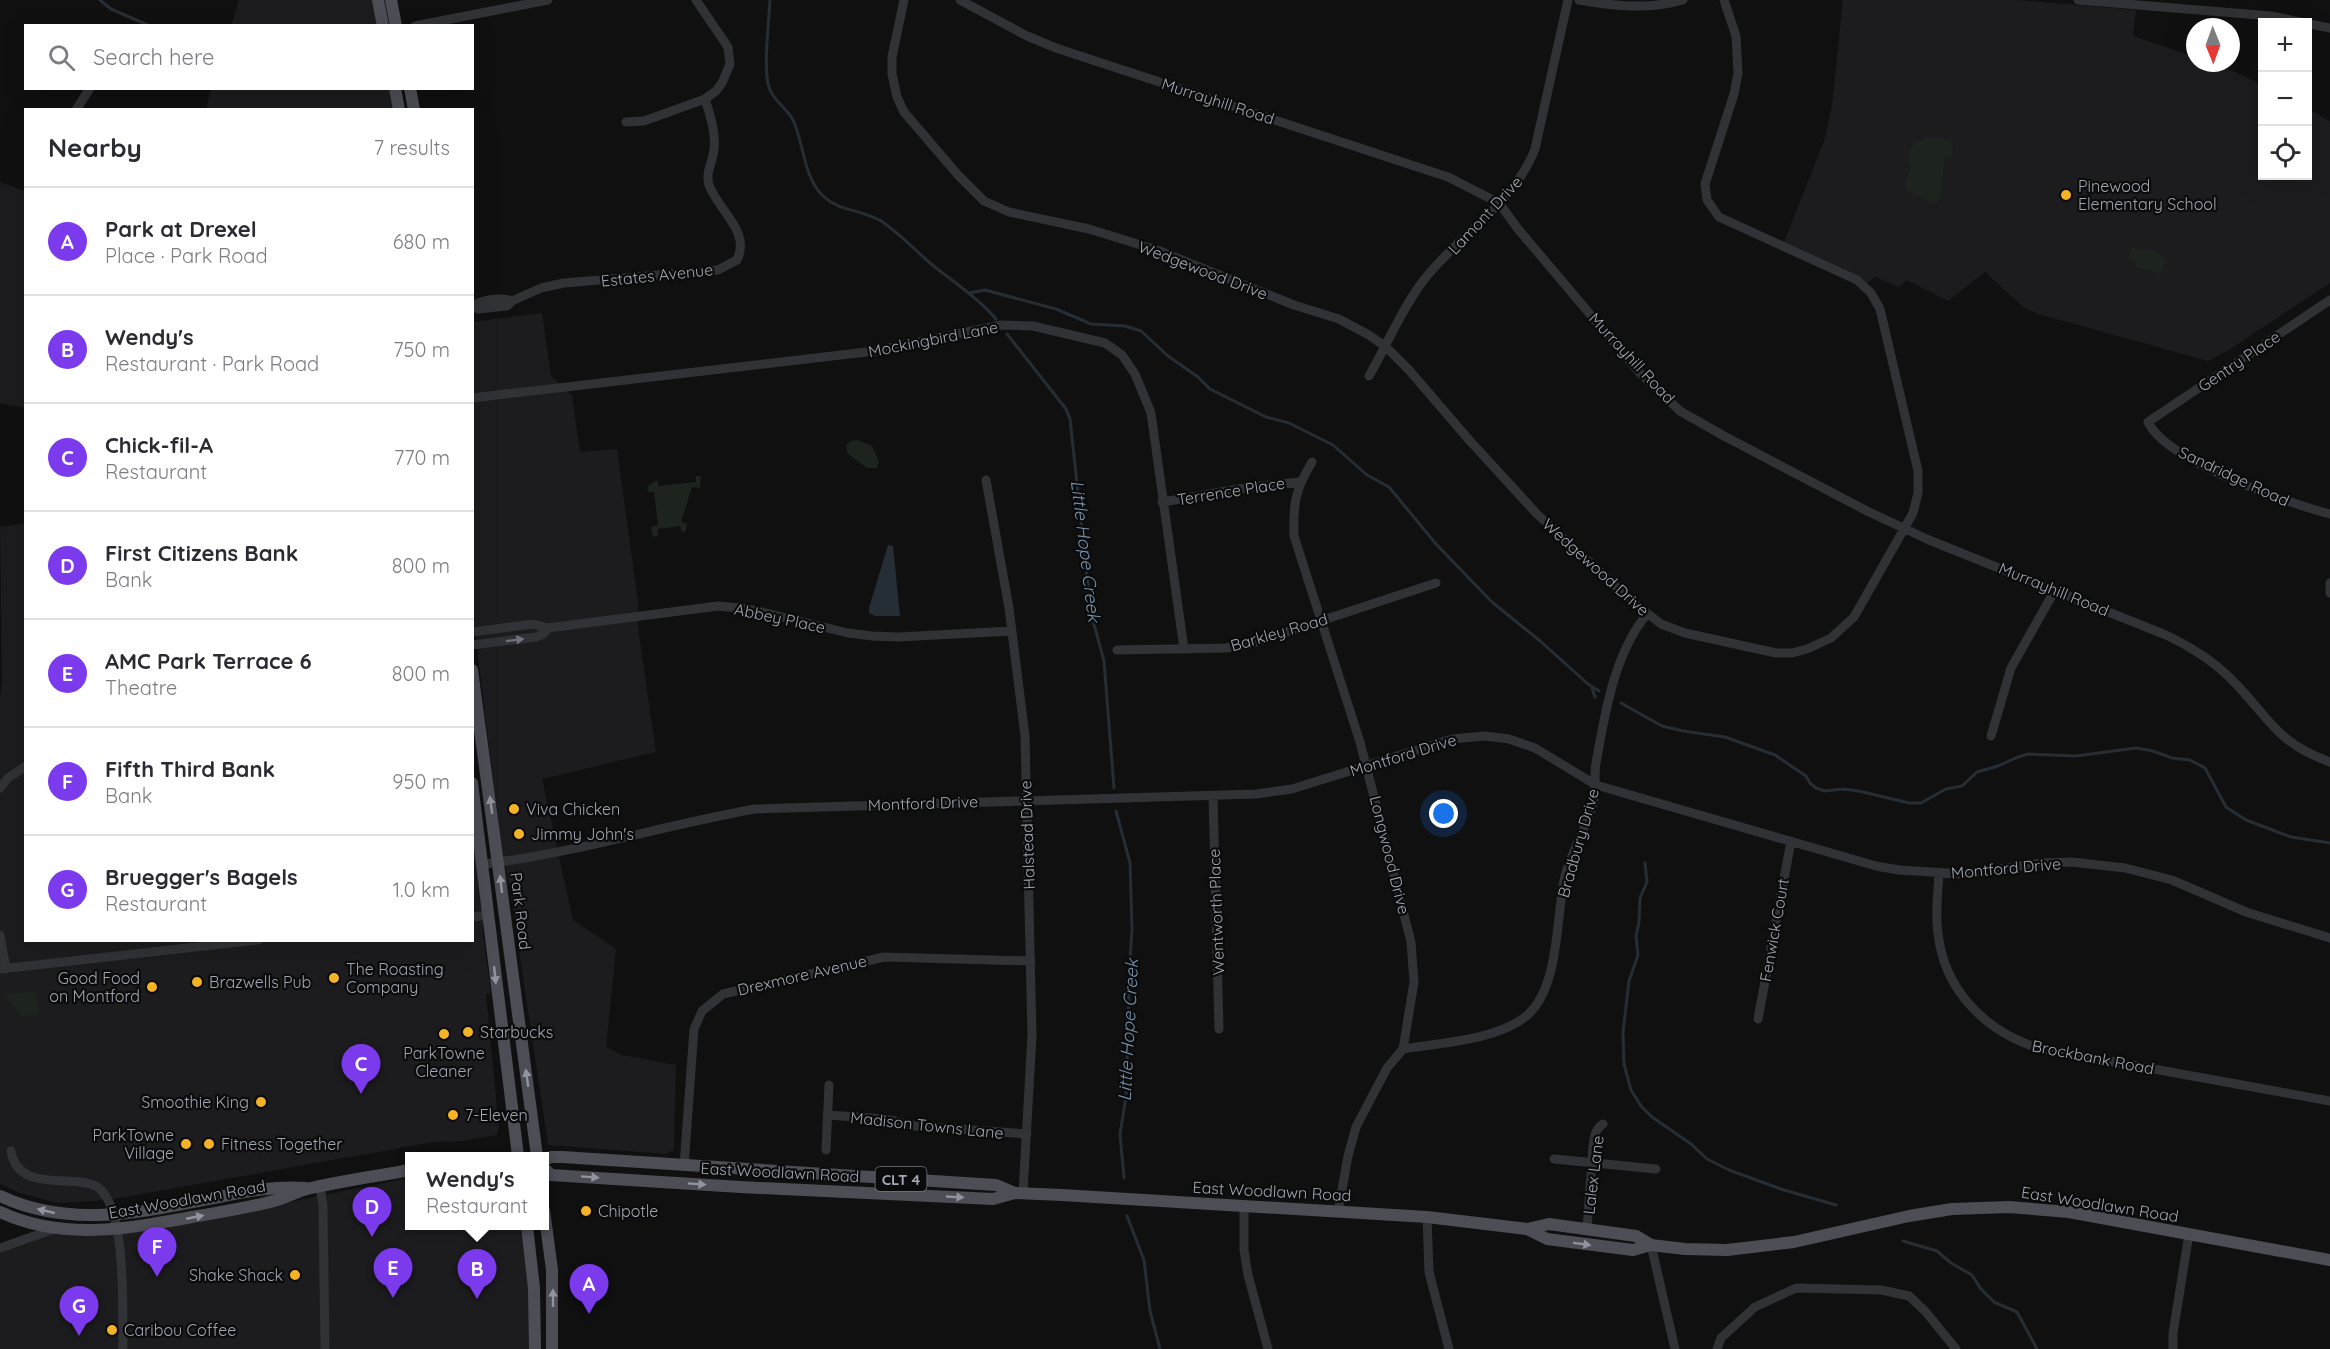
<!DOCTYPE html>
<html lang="en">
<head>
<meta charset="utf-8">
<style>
	:root { --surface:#fff; --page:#f7f7f7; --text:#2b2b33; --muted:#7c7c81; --line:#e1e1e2; --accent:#7c3aed }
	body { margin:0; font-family:Quicksand,sans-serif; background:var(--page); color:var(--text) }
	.controls { position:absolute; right:18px; top:18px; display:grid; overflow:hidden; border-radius:0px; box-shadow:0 6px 24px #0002 }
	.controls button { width:54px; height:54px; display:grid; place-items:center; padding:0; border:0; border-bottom:2px solid var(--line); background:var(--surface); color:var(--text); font:30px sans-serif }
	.compass { position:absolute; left:2186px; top:18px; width:54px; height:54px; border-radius:50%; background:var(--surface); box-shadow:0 6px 24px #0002; rotate:179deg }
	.you { position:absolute; left:1444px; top:814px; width:21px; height:21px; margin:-15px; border:4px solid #fff; border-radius:50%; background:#1a73e8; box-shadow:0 0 0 9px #1a73e833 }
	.badge { display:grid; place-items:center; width:39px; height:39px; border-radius:50%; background:var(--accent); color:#fff; font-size:20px; font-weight:700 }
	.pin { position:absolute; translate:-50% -50px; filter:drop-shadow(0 2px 3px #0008) }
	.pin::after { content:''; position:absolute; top:32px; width:21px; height:18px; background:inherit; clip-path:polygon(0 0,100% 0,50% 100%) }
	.popup { position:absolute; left:405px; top:1152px; width:144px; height:78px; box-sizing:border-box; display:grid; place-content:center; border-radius:0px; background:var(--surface); filter:drop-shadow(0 2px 4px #0005); font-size:20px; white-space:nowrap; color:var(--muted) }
	.popup b { font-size:22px; color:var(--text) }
	.popup::after { content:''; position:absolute; left:50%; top:100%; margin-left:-12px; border:12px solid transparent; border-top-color:var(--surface) }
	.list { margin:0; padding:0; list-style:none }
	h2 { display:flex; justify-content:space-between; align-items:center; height:78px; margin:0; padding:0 24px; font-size:26px }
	h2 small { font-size:20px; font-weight:400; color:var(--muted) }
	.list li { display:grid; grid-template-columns:39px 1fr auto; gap:18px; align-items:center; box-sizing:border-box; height:108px; padding:0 24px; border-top:2px solid var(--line) }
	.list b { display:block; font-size:22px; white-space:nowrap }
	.list p { margin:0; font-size:20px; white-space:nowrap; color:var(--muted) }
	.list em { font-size:20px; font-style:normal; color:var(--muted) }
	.icon { flex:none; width:33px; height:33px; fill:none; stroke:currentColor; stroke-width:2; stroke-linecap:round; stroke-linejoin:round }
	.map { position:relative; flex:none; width:2330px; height:1349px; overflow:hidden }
	.search { position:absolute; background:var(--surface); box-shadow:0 6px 24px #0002; left:24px; top:24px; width:450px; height:66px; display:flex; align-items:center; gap:15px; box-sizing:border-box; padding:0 21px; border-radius:0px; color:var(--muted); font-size:22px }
	.panel { position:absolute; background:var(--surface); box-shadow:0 6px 24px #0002; left:24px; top:108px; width:450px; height:834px; border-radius:0px }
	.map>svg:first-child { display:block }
	.built { fill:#1c1c1e }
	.green { fill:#1c241d }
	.water { fill:#262e35 }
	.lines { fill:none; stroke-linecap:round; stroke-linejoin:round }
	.stream { stroke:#262e35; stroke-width:3 }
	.minor { stroke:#313236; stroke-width:9 }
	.major { stroke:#4d4e55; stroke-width:12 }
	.oneway { fill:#6f727a }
	.oneway2 { fill:#90949f }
	.poi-dot { fill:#f4b225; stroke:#0b0b0c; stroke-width:2 }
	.labels { text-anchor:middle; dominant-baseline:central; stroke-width:4.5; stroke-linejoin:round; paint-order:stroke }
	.shield { fill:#0b0b0c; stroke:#747880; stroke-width:1.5 }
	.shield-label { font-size:15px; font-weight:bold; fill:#a1a6b2 }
	.street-label { font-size:16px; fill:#a1a6b2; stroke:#0b0b0c }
	.poi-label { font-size:16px; fill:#a1a6b2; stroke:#0b0b0c; text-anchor:start }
	.water-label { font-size:18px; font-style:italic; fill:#7694af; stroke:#0b0b0c }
</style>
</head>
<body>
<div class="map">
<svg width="2330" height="1349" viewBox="0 0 2330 1349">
	<rect width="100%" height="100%" fill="#101011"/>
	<path class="built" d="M239,0H375L380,26H231Z
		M1843,0H2018L2136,10L2133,36L2195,57V63H2211L2238,73L2262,85V176H2308V109L2330,121V283L2227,351L2208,361L2038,314L2023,307L1985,272L1948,301L1907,280L1899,287L1875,277L1868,283L1848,271L1784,242L1825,138L1832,105Z
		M211,88L392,89L396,110H206Z
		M0,182L25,191V408L0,403Z
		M542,313L551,376L572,396L580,452L617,449L638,602V627L656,752L542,779L573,920L616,949L606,1047L622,1055L676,1065L674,1150L666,1154L548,1145L509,883L502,853L473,617L472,322Z
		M25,523L26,940H472L473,806L483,902V933L491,993L486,994L499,1128L497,1135L464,1141L434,1142L108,1200L58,1203L20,1193L0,1184V696L2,683L0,527Z
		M409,1178L410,1226H524L528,1257L531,1349H0V1250L37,1236L279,1204Z"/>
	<path class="green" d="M1926,137L1942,138L1953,143L1952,158L1945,157L1941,194L1936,204L1911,193L1904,185L1911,167C1907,158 1909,148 1916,141H1923Z
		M2133,247L2139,250H2154L2167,260L2160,274L2136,267V262L2128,257Z
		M858,440L872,446L879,462L877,468H867L847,453V444L851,441Z
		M696,476H701L700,488L692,487L681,522L687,524L686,531L682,533L680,526L658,529V536L653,537L651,527L658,525L654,492H647L649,485L657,480L659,486L696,482Z
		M36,991L39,1014L22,1017L4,995Z"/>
	<path class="water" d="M888,545L893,546L900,616H875L869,613V608Z"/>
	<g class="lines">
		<path class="stream" d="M100,0L111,9L150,26
			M770,0C769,20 763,70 769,87C772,100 788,109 793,120C804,143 803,177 823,196C840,212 861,209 881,221C898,232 914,249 930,263C952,281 977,297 996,319
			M969,293L985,290L1056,309L1091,324L1125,326L1141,331L1168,356L1198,377L1210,389L1266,417L1289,423L1333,445L1367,475L1389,487L1436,544L1492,602L1539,640L1588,684L1599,691
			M1007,334L1066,409L1070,419L1091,613L1104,661L1114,788
			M1592,688L1595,697
			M1621,703L1662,726L1683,731L1725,737L1775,755L1806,776L1810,783L1816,788L1825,791L1843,789L1859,791L1909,803H1921L1946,789L1962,786L1977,772L1998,766L2018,757L2028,754L2076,756L2136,748L2153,751L2172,758L2190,760L2205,768L2226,807L2246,820L2291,837L2330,843
			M1116,811L1130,863L1132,929L1130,959L1126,1097L1120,1134L1124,1178
			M1645,863L1647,882L1640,898L1639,922L1636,936L1638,955L1629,981L1623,1032L1624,1064L1631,1090L1641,1106L1652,1117L1691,1144L1707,1159L1729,1170L1784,1190L1836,1205
			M1127,1216L1144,1260L1150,1311L1160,1349
			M1903,1241L1937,1251L1951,1263L1972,1275L1981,1289L1994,1302L2017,1312L2037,1349"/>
		<path class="minor" d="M904,0L892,57V74L897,97L904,112L958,175L984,201L1009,212L1089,229L1157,250L1294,305L1339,319L1369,335L1386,347L1409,370L1470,441L1537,514L1634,603L1661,624L1685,633L1776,653H1792L1807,649L1831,638L1854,617L1913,513L1918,493V471L1880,309L1871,293L1857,280L1719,217L1707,200L1705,184L1734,94L1738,73L1736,36L1724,0
			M960,0L1027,36L1056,48L1448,177L1499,203L1518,229L1639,372L1680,411L1724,436L1869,512L1929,540L2166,635C2189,646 2211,659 2230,678C2269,716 2274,742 2330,762
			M1579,0C1613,6 1649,10 1683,0
			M2078,0L2271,16L2330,28
			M415,26L548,0
			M76,110L90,88
			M626,122L644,121L705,99L716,91L722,83L730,64L728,47L696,0
			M2330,300L2148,422C2166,461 2288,503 2330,514
			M472,306L478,309L507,306L512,301L541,288L564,283L718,270L737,260C751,231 719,212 709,185C705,172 713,162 714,149C716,132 710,115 705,99
			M473,306C482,299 502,297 512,301
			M1369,376C1387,345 1401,310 1423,281C1458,235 1514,204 1535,149L1568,0
			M472,398L875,351L1001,325L1033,326L1105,343L1122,355L1135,374L1151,413L1184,649
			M1312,462C1295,490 1293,504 1294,536L1360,742L1411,942L1414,982L1403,1049L1387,1068L1356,1127L1348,1156L1338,1212
			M986,480L1009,608L1025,736L1032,1035L1023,1193
			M1162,502L1251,487L1300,482
			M2330,583V593
			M548,628L718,606L749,609L848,633L872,636L898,637L1012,631
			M472,632L533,624L548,628L543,634L536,637L472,645
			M1117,650L1226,648L1253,643L1436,583
			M1991,736L2011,668L2055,590
			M0,788L8,778L26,766
			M1213,796L1219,1029
			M484,864C575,853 665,825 755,809L1256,794L1292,789L1452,739L1485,736L1509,739L1535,748L1596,785L1876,866L1899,870L1964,874L2041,863L2072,862L2125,868L2172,880L2246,912L2330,938
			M1939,873C1938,893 1935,913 1938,933C1944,990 1985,1031 2038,1048L2330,1101
			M472,917L489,915
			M0,935L6,969
			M0,969L259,940
			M1758,1019L1791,841
			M1403,1049C1440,1043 1496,1040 1525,1017C1559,991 1556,921 1564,880C1570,852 1588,827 1594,799C1596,787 1594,775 1596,763C1605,713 1614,654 1647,614
			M827,1115L885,1119L916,1126L1027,1134
			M826,1150L829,1085
			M11,1151C18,1197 82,1170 101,1190C127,1216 122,1312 123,1349
			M1554,1159L1656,1169
			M684,1166L694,1029L702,1011L723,994L884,957L1031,961
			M320,1186L323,1206L325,1349
			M1244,1206V1250L1248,1275L1268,1349
			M1427,1217L1429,1272L1449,1349
			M1587,1228L1593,1147C1594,1138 1595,1129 1603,1124
			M1651,1245L1675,1349
			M0,1248L54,1229
			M1717,1349L1721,1338L1755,1307L1796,1288L1881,1290L1909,1296L1925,1311L1956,1349
			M2173,1349V1333L2189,1234"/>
		<path class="major" d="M378,0L383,26
			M391,0L396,26
			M395,88L399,110
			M410,88L414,110
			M472,670L537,1156
			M472,783L518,1156
			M544,1160L551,1157H562L996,1185L1015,1193
			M544,1168L551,1175L740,1187L993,1199L1015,1193L1062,1195L1427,1217L1527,1229L1549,1224L1636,1236L1651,1245L1685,1249L1727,1250L1794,1242L1909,1216L1952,1209L2009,1207L2069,1212L2330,1260
			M0,1196C72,1230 145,1211 219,1197C248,1191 275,1186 305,1188
			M544,1210L552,1270V1349
			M0,1212C62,1241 127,1229 192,1217C220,1212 249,1208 277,1200C288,1197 299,1190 311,1188C343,1181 377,1176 410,1170
			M527,1226L534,1288L535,1349
			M1527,1229L1547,1239L1633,1250L1651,1245"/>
	</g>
	<defs><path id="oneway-solid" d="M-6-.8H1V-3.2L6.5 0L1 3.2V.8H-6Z" transform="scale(1.5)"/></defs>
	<use class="oneway" href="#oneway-solid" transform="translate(515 640) rotate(-7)"/>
	<g class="oneway2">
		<use href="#oneway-solid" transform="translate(491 805) rotate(-98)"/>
		<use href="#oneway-solid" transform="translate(501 884) rotate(-97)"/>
		<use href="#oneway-solid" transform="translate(495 975) rotate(84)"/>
		<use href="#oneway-solid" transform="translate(527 1078) rotate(-98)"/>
		<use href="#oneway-solid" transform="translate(590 1177) rotate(4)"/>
		<use href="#oneway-solid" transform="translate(697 1184) rotate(4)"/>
		<use href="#oneway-solid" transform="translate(955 1197) rotate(3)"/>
		<use href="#oneway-solid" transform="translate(46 1211) rotate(-167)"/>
		<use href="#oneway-solid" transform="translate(195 1217) rotate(-11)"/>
		<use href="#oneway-solid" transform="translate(1582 1244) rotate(7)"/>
		<use href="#oneway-solid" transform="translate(553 1298) rotate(-90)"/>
	</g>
	<g class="poi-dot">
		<circle cx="2066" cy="195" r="6"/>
		<circle cx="514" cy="809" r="6"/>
		<circle cx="519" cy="834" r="6"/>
		<circle cx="334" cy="978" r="6"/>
		<circle cx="197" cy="982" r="6"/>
		<circle cx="152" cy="987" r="6"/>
		<circle cx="468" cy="1032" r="6"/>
		<circle cx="444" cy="1034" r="6"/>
		<circle cx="261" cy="1102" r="6"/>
		<circle cx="453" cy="1115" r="6"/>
		<circle cx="186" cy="1144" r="6"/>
		<circle cx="209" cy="1144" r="6"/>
		<circle cx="586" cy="1211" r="6"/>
		<circle cx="295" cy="1275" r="6"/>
		<circle cx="112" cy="1330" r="6"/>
	</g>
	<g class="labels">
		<rect class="shield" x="875.5" y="1167" width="51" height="24" rx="4.5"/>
		<g class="shield-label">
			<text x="901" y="1179">CLT 4</text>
		</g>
		<g class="street-label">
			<text transform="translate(1218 101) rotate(18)">Murrayhill Road</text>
			<text transform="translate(1485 215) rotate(-47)">Lamont Drive</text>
			<text transform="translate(1203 270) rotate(21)">Wedgewood Drive</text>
			<text transform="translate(657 275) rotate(-6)">Estates Avenue</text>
			<text transform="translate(933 339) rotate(-11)">Mockingbird Lane</text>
			<text transform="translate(1632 358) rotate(47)">Murrayhill Road</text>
			<text transform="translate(2239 361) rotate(-34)">Gentry Place</text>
			<text transform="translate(2234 476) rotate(25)">Sandridge Road</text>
			<text transform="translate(1231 491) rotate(-9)">Terrence Place</text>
			<text transform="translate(1596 567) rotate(42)">Wedgewood Drive</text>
			<text transform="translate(2054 589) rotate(22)">Murrayhill Road</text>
			<text transform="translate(780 618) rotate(12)">Abbey Place</text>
			<text transform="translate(1279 632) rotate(-16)">Barkley Road</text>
			<text transform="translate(1403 755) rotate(-17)">Montford Drive</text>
			<text transform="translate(923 803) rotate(-2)">Montford Drive</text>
			<text transform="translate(1027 835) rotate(-92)">Halstead Drive</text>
			<text transform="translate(1578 843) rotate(-74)">Bradbury Drive</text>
			<text transform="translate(1390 855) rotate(76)">Longwood Drive</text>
			<text transform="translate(2006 868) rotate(-5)">Montford Drive</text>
			<text transform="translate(521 911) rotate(83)">Park Road</text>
			<text transform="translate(1216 912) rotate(-92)">Wentworth Place</text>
			<text transform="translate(1774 930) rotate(-80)">Fenwick Court</text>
			<text transform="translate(802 975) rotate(-13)">Drexmore Avenue</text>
			<text transform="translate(2093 1057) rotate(11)">Brockbank Road</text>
			<text transform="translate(927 1125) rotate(6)">Madison Towns Lane</text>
			<text transform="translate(780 1172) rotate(3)">East Woodlawn Road</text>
			<text transform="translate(1593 1175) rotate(-83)">Lalex Lane</text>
			<text transform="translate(1272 1191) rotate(3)">East Woodlawn Road</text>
			<text transform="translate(187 1199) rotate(-10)">East Woodlawn Road</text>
			<text transform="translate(2100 1204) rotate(9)">East Woodlawn Road</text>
		</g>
		<g class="poi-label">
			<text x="2078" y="186">Pinewood<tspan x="2078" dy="18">Elementary School</tspan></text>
			<text x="526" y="809">Viva Chicken</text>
			<text x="531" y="834">Jimmy John's</text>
			<text x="346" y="969">The Roasting<tspan x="346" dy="18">Company</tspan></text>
			<text x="140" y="978" text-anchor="end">Good Food<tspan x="140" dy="18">on Montford</tspan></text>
			<text x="209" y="982">Brazwells Pub</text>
			<text x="480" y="1032">Starbucks</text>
			<text x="444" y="1053" text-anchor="middle">ParkTowne<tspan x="444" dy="18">Cleaner</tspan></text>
			<text x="249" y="1102" text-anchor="end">Smoothie King</text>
			<text x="465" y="1115">7-Eleven</text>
			<text x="174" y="1135" text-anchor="end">ParkTowne<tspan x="174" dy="18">Village</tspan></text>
			<text x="221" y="1144">Fitness Together</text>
			<text x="598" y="1211">Chipotle</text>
			<text x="283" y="1275" text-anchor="end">Shake Shack</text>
			<text x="124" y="1330">Caribou Coffee</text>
		</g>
		<g class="water-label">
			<text transform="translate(1086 551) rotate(83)">Little Hope Creek</text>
			<text transform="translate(1128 1030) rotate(-87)">Little Hope Creek</text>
		</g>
	</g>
</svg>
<div class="controls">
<button>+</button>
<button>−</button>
<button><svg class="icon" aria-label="locate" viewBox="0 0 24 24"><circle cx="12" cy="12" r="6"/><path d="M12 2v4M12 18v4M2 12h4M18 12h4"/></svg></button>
</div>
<svg class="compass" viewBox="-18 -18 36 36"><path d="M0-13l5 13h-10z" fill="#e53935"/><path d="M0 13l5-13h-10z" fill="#7c7c81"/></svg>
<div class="you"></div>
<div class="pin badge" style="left:589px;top:1314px">A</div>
<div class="pin badge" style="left:477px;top:1299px">B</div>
<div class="popup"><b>Wendy's</b>Restaurant</div>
<div class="pin badge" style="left:361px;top:1094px">C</div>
<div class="pin badge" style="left:372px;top:1237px">D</div>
<div class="pin badge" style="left:393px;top:1298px">E</div>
<div class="pin badge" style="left:157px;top:1277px">F</div>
<div class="pin badge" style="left:79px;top:1336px">G</div>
<div class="search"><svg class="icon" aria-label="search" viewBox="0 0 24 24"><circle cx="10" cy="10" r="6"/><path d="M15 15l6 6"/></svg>Search here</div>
<section class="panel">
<h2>Nearby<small>7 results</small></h2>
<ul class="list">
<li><span class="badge">A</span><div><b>Park at Drexel</b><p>Place · Park Road</p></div><em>680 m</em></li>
<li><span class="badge">B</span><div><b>Wendy's</b><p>Restaurant · Park Road</p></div><em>750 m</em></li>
<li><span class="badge">C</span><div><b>Chick-fil-A</b><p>Restaurant</p></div><em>770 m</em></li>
<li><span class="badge">D</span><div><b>First Citizens Bank</b><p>Bank</p></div><em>800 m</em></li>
<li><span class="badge">E</span><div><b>AMC Park Terrace 6</b><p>Theatre</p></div><em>800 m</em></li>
<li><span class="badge">F</span><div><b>Fifth Third Bank</b><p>Bank</p></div><em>950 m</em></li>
<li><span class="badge">G</span><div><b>Bruegger's Bagels</b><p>Restaurant</p></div><em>1.0 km</em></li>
</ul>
</section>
</div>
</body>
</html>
